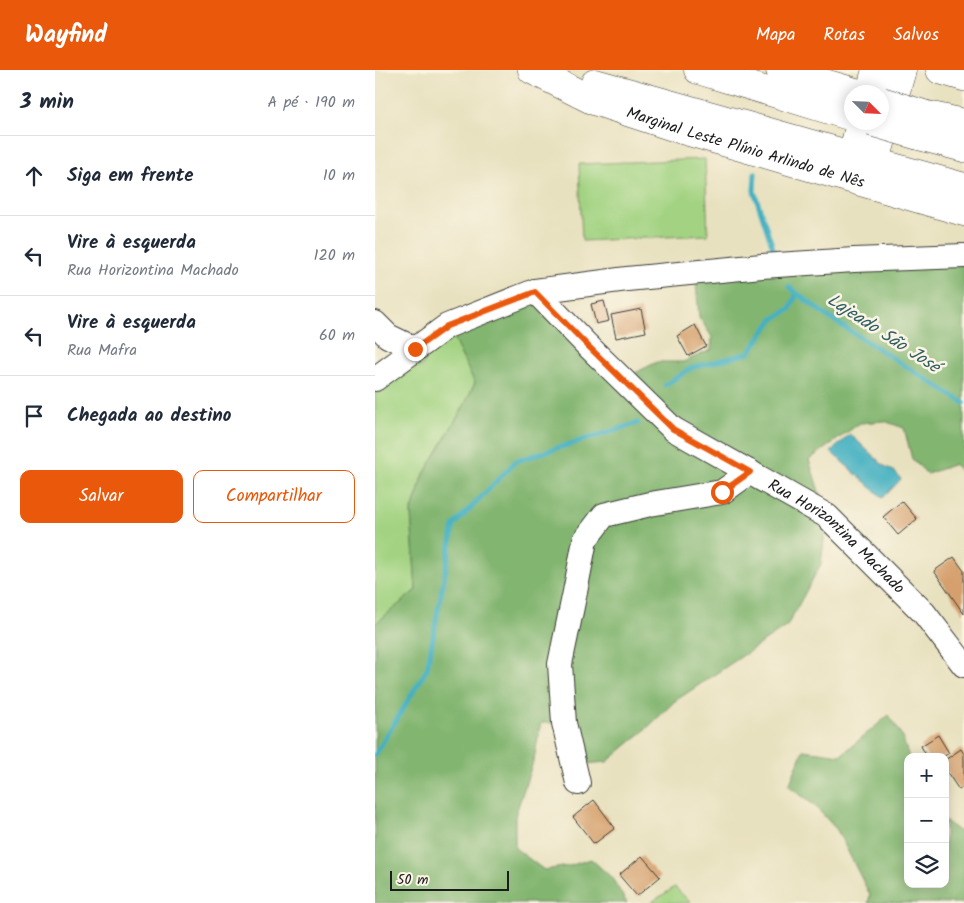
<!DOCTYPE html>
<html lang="pt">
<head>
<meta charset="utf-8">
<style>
	:root { --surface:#fff; --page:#f2f2f3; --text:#1f2937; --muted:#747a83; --line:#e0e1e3; --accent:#ea580c }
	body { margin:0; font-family:Kalam,sans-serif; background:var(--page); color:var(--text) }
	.controls { position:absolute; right:15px; bottom:15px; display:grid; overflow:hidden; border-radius:10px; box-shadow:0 2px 12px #0003 }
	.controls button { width:45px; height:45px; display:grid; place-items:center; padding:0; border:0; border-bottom:1px solid var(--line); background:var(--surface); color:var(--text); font:25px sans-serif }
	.compass { position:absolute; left:469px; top:15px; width:45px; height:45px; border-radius:50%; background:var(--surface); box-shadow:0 2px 12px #0003; rotate:114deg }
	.scale { position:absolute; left:15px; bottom:12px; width:119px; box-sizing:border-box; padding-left:5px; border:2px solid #1c1c1c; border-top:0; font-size:14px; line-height:18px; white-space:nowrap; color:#1c1c1c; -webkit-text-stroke:4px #fcf5e5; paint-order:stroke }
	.stop { position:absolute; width:15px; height:15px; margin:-11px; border:4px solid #ea580c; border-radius:50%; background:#fff }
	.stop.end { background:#ea580c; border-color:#fff; box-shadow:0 1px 5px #0008 }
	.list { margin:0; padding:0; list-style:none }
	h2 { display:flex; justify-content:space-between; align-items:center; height:65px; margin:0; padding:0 20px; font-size:21px }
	h2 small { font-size:16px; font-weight:400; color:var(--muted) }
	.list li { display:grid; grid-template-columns:32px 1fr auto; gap:15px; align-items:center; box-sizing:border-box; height:80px; padding:0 20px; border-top:1px solid var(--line) }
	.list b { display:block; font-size:19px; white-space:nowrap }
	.list p { margin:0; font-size:16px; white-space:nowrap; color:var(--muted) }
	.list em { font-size:16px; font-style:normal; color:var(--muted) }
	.actions { display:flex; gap:10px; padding:15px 20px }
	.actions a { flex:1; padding:11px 0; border:1px solid var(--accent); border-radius:10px; text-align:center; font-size:18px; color:var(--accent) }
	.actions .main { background:var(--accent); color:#fff }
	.icon { flex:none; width:28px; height:28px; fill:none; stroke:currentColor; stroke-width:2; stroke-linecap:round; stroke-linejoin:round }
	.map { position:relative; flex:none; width:589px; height:833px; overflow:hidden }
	header { display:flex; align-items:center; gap:30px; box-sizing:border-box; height:70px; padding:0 25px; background:var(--accent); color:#fff }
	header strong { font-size:24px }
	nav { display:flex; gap:28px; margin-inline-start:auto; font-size:18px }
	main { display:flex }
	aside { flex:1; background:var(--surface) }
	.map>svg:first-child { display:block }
	.green { fill:#a3d382; stroke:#60784f }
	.forest { fill:#82b570; stroke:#4f6846 }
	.water { fill:#44b1c1; stroke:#30666e }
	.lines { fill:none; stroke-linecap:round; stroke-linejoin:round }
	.stream { stroke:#44b1c1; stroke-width:5 }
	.building { fill:#d5a06d }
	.minor-casing { stroke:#3b3a34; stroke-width:26 }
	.major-casing { stroke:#3b3a34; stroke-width:29 }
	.highway-casing { stroke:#3b3a34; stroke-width:29 }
	.minor { stroke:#fff; stroke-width:24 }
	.major { stroke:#fff; stroke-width:28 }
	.highway { stroke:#fff; stroke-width:28 }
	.highway-bridge-casing { stroke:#3b3a34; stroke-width:29; stroke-linecap:butt }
	.highway-bridge { stroke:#fff; stroke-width:28 }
	.route { stroke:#ea580c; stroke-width:6 }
	.labels { text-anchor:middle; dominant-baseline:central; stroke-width:5; stroke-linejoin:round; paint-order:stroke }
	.street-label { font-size:16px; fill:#1c1c1c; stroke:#fcf5e5 }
	.water-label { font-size:18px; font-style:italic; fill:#2e5f66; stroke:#fcf5e5 }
</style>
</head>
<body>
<header>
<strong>Wayfind</strong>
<nav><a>Mapa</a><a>Rotas</a><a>Salvos</a></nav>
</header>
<main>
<aside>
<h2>3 min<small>A pé · 190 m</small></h2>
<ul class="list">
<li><svg class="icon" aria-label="ahead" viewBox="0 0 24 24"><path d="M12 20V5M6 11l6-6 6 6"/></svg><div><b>Siga em frente</b></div><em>10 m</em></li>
<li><svg class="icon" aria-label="left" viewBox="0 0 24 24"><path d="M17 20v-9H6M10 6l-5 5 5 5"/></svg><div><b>Vire à esquerda</b><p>Rua Horizontina Machado</p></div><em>120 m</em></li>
<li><svg class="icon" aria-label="left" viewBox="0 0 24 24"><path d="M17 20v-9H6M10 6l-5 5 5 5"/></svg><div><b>Vire à esquerda</b><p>Rua Mafra</p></div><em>60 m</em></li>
<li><svg class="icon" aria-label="arrive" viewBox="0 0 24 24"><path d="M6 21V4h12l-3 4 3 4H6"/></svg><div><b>Chegada ao destino</b></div></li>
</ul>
<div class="actions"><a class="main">Salvar</a><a>Compartilhar</a></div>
</aside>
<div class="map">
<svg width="589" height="833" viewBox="0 0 589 833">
	<rect width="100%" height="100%" fill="#fcf5e5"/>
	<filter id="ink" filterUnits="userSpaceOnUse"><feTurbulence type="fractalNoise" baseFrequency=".02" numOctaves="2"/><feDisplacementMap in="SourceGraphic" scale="10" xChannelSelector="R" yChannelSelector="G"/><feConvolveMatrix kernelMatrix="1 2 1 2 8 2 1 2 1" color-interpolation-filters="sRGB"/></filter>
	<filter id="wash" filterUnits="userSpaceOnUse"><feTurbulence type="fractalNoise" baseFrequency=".0096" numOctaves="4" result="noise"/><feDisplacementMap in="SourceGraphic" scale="20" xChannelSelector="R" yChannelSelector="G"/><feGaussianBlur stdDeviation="1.12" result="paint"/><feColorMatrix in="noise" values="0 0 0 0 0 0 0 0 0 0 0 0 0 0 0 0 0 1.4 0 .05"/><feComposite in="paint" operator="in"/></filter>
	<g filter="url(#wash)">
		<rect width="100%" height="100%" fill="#e8e1bf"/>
		<path class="green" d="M330,89L333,165L207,171L204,94Z
			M72,256L100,313L90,334L49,404L36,443L41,520L0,554V309Z
			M300,817L316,833H275Z"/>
		<path class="forest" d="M589,186V407L580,394L552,404L537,389L529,358L509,351L485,353L434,390L452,446L446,494L412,556L300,631L271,659L232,692L199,695L189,653H166L159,689L140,746V778L169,800L194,796L216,789L237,808L252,833H0V554L41,520L36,443L49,404L90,334L100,313L72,256L160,221L248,309L282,292H308L336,280L337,267L324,247L320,202Z
			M514,645L527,666L534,687H533V814H570V751L589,765V833H493L495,825L462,760L440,736L414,716L428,680L466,685Z"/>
		<path class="water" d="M475,364L508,395L520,402L526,409L508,428L456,382Z"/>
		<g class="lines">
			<path class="stream" d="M380,103L379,121L398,178
				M414,217L453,247L589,333
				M290,315L316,298L374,283L397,250L415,239L422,223
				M0,685L52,599L79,455L141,391L263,353"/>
		</g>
		<g id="blocks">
			<path class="building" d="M229,231L234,251L221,254L216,234Z
				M266,239L271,262L241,268L236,245Z
				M320,255L331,276L313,286L302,266Z
				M527,431L542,449L523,465L508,447Z
				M579,487L589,501V544L559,501Z
				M563,665L574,683L568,687H552L546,676Z
				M586,679L589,684V716L584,720L570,699V690Z
				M219,730L240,758L219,774L198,747Z
				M267,786L285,807L262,826L244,805Z"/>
		</g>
	</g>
	<g filter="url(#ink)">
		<use href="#blocks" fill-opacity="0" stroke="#3b3a34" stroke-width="1"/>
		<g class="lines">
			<g class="minor-casing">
				<g id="minor">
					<path id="s1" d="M160,221L210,273L298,359L452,446L549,543L589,595"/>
					<path d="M0,253L13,266L40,279"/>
					<path d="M0,309L72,256L160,221L252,209L387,196L479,190L589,186"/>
					<path d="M203,713L189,653L185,594L200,522L210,470L229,445L275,434L347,422L375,402"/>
				</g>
			</g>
			<g class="major-casing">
				<g id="major">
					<path id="s2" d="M157,0L219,31L304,59L589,142"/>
					<path d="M565,0L589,7"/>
					<path d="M220,13L589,117"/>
					<path d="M495,22L501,0"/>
					<path d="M472,101L486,52"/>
					<path d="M495,111L527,0"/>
				</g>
			</g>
			<g class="highway-casing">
				<path id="highway" d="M323,0L477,47
					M405,0L480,22
					M552,45L589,53
					M544,66L589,78"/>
			</g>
			<use href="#minor" class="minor"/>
			<use href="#major" class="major"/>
			<use href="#highway" class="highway"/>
			<g class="highway-bridge-casing">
				<path id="highway-bridge" d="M507,31L552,45
					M496,52L544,66"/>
			</g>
			<use href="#highway-bridge" class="highway-bridge"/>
		</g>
	</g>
	<g class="lines" filter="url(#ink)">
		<path class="route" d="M40,279L72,256L160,222L210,273L298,359L375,402L347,422"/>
	</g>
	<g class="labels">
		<g class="street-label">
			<text stroke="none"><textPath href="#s2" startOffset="228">Marginal Leste Plínio Arlindo de Nês</textPath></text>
			<text stroke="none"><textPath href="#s1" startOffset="392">Rua Horizontina Machado</textPath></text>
		</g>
		<g class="water-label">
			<text transform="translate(508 264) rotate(33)">Lajeado São José</text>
		</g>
	</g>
</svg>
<div class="controls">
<button>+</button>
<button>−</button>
<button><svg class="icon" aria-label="layers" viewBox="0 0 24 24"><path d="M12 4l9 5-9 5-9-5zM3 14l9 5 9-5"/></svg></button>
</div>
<svg class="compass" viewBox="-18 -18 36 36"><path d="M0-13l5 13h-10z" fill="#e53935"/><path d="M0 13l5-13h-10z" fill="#747a83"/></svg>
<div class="scale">50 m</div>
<div class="stop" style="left:347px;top:422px"></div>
<div class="stop end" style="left:40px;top:279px"></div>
</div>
</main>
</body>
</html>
